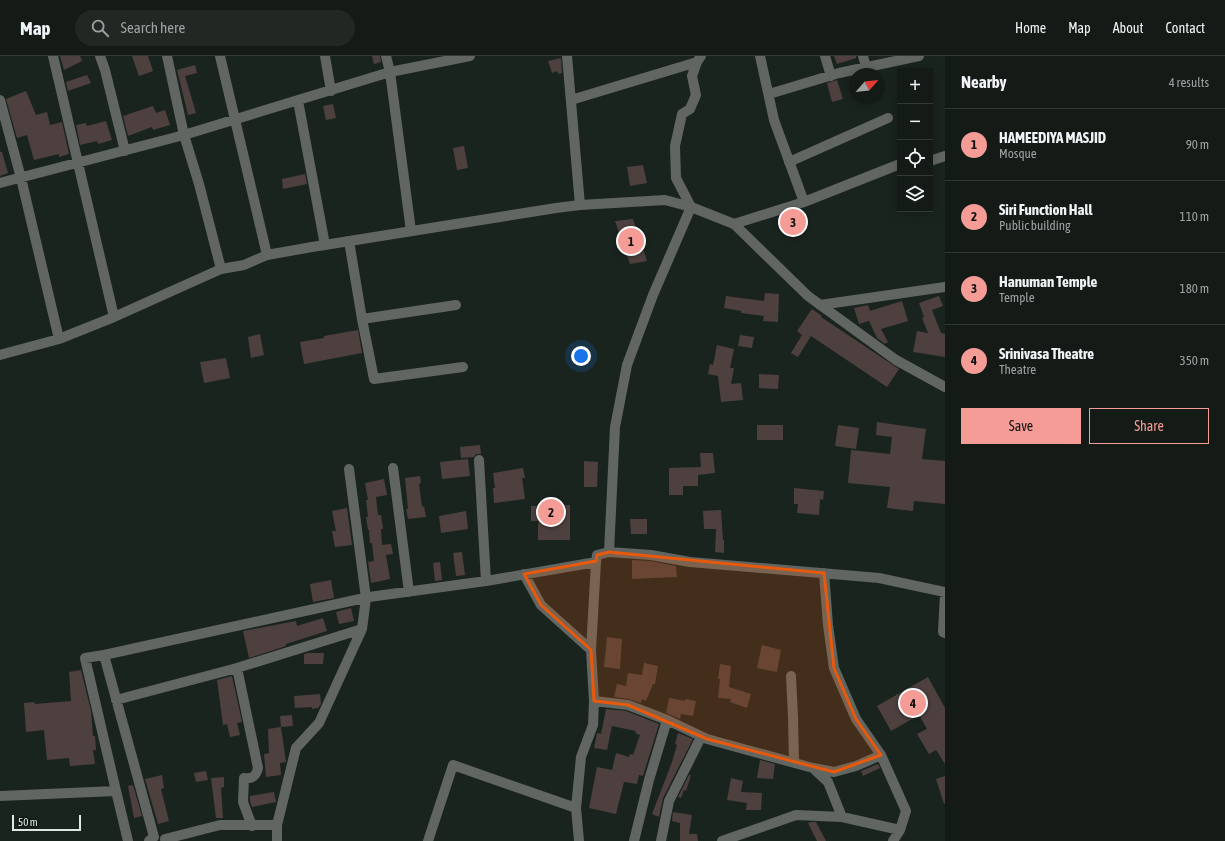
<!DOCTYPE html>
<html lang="en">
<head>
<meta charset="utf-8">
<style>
	:root { --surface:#141b17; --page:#212824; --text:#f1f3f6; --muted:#9da1a1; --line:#333936; --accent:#f59c96 }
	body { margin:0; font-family:"Asap Condensed",sans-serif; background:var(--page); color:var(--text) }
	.controls { position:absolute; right:12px; top:12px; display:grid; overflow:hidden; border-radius:0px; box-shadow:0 2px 10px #0003 }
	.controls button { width:36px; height:36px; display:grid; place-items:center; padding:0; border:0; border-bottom:1px solid var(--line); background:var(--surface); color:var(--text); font:20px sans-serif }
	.compass { position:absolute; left:849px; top:12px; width:36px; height:36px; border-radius:50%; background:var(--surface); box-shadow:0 2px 10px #0003; rotate:62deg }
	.scale { position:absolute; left:12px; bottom:10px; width:69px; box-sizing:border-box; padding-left:4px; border:2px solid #e1e8e4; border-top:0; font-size:11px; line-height:14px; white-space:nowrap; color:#e1e8e4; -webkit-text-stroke:3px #111b16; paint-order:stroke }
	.you { position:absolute; left:581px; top:300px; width:14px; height:14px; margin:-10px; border:3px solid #fff; border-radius:50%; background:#1a73e8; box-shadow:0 0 0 6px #1a73e833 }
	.badge { display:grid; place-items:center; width:26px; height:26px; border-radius:50%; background:var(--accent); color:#111; font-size:13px; font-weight:700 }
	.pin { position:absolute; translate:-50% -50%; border:2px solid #fff; box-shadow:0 1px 4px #0006 }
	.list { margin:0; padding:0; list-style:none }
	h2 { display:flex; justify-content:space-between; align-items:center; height:52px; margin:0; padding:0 16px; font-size:17px }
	h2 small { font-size:13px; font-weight:400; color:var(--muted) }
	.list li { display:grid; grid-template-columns:26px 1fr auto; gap:12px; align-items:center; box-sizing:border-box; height:72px; padding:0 16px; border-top:1px solid var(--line) }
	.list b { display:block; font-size:15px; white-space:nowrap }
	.list p { margin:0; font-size:13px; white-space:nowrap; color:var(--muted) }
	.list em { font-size:13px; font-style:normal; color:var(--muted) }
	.actions { display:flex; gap:8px; padding:12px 16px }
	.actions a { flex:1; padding:9px 0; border:1px solid var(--accent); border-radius:0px; text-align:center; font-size:14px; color:var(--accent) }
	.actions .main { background:var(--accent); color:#111 }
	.icon { flex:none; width:22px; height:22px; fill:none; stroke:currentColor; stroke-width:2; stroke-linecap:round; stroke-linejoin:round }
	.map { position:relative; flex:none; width:945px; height:785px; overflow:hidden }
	header { display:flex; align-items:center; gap:24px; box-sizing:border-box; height:56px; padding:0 20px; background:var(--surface); border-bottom:1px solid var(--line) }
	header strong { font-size:19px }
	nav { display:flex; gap:22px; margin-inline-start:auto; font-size:14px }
	.search { width:280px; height:36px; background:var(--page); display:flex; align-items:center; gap:10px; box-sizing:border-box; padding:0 14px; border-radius:22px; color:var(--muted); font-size:15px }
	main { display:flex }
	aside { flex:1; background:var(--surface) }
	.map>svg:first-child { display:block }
	.building { fill:#4d403f }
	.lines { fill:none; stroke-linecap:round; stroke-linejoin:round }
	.minor { stroke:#616663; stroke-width:10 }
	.tertiary { stroke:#616663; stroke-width:10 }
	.marked { fill:#e8590c; fill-opacity:0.2; stroke:#e8590c; stroke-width:3; stroke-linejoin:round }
</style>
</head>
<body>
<header>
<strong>Map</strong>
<div class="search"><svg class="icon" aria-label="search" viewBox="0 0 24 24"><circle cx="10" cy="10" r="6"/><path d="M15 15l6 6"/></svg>Search here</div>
<nav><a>Home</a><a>Map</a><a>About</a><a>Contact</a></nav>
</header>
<main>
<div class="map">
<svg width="945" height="785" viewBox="0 0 945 785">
	<rect width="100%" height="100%" fill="#1a241f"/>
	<path class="building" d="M60,0H80L82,5L64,14Z
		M132,0H148L153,15L139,20Z
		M372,0H380L381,6L374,8Z
		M834,0H856V2L837,8Z
		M561,2L562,17L559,18L557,15L552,17L548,5Z
		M195,9L197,17L185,20L196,57L188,59L177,14Z
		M87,19L91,27L68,35L66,26Z
		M837,24L843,43L832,46L827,27Z
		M26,35L36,59L47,56L50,69L62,66L69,98L59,101V98L34,104L27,79L17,82L6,43Z
		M333,48L336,62L326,64L323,50Z
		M153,50L156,57L165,54L170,69L153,74L152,71L128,80L123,60Z
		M106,65L112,84L98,88L97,85L80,89L76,69L86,67L87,70Z
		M464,90L468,112L457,114L453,92Z
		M0,96H2L8,117L0,120Z
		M643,109L647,127L630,130L627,111Z
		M305,118L307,128L283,133L282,123Z
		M633,163L647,205L630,208L615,165Z
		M765,237L779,238L778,266L763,265L764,260L741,257V255L724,252L726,240L764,245Z
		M939,240L943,250L932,254L941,277L945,278V301L913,296L917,275L928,277L922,262L924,261L919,247Z
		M902,245L908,265L881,273L888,286L885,288L877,282L869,265L859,268L854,252L868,249L870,255Z
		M812,253L822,260L821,261L899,313L887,331L811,280L798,301L791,297L802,279L797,275Z
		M358,274L362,297L304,308L300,286L324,282V280Z
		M260,278L264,299L251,302L248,281Z
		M740,279L754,281L752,292L738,290Z
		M717,289L734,293L730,312H734L731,328L741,327L743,344L721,346L718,320L708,318L710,308L713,309Z
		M226,302L230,322L204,327L200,306Z
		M759,318L779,319L778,333L759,332Z
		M877,366L926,373L922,403L945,405V448L914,445L913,455L887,452L890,431L848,427L851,394L890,398L892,381L876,379Z
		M757,369H783V384H757Z
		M838,369L859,372L856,393L835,390Z
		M480,389L481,398H476L474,401L461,402L460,391Z
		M700,397H713L715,417L698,419V430H683V439H669V412L701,411Z
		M468,403L470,420L442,423L440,406Z
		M584,405L598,406L597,431H584Z
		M523,412L525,422H522L525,443L494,447L493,432H495L493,417Z
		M420,420L421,427L419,428L422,451L424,450L426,461L408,463L406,453H408L405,422Z
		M384,423L387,439L376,441L378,459H381L383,473H381L382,489L391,488L393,498L386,499L390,523L371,527L368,506L374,505L372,487H370L369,474H368L366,461H368L366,444H368L365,427Z
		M794,432L824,435L823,444L820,443L819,459L797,457L798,448H794Z
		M570,449V484H538V465H531V450Z
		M347,452L352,489L335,491L332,475H336L332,455Z
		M721,454L723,484H724V497L715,496L716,473H704L703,455Z
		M466,455L468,473L441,477L439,460Z
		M630,463H647V478H631Z
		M462,496L465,519L456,520L453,497Z
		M632,504L650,505L676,510L677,521L632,523Z
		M440,506L442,524L435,525L433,507Z
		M331,524L334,542L313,546L310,528Z
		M351,552L354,565L339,568L336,556Z
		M323,562L327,575L286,588V590L249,602L243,575L296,565L297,570Z
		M607,581L622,583L620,613L604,611Z
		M762,589L781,594L777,616L757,612Z
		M308,597H324L323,608H304V598Z
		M644,607L658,610L655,628H653L646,645L642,643L641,647L629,643L614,641L617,628L626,630L628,617L642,619Z
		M720,608L731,610L729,631L751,638L747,652L730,646L731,643L718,642L720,623H718Z
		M81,614L91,655L93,680H95L96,694H93L95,708L70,710L69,702L47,704L44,674L26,676L24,647L34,646L35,648L71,645L69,616Z
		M232,620L242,666L237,667L240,679L230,681L227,668L223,669L217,624Z
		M928,621L945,652V708L936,694L929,698L917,678L927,673L919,659L891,675L877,650Z
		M320,638L321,648L318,652L312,653V651L295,652L294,640Z
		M669,642L685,645V643L696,645L693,660L681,658L680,663L666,657Z
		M606,653L626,655L659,668L643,720L639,719L637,728L624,726L616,758L589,752L597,711L612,714L616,697L629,701L630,698L633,699L640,679L635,677L636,675L612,670L607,694L594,692L597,677L601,678Z
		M292,659L293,670L281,671L286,706L280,707L281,719L266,721L264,698L269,697L268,673L281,671L280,660Z
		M678,677L693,683L663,742L659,761L652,758L672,706L677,689L675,688Z
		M760,704L775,708L773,723L757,722Z
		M878,708L880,712L863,720L861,715Z
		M206,715L208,724L196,726L194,717Z
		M162,719L164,732L161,733L169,765L158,768L145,723Z
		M689,719H691L686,735L684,734L681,742L678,741Z
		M945,720V747L944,748L936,723Z
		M224,721V731L221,732L223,762H216L211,722Z
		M731,722L743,725L741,736L762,737L761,754H746L747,747L727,744Z
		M133,729L142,760L134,762L128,730Z
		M274,736L276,746L252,751L250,745V740Z
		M673,756L692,759L689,778H697L698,785H680V767L672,765Z
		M811,766H816L826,785H817L808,767Z"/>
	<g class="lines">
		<path class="minor" d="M53,0L114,261L221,213
			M100,0L105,14L125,95
			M220,0L267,199
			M325,0L331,35
			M386,0L390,16L411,175
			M567,0L580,149
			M760,0L774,64L804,146
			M825,0L831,20
			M863,0L866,11
			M769,38L839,17L919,0
			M0,44L21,122L59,283L0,299
			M571,44L697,6
			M298,45L325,189
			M930,105L945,100
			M789,106L888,62
			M0,127L184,79L390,16L470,0
			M734,168L804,146L900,108
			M349,185L362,263L456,249
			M820,249L945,231
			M362,263L374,323L463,311
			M59,283L114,261
			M479,404L486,525
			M393,412L409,536
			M609,496L651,499L690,506L879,522L945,536
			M824,517L828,569L834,612L856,663L881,699L906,755L900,774L893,785
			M524,518L541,549L591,594
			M945,538L943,576L945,577
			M104,599L85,602L116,735
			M237,612L258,712C256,721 252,723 244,722L243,746L252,770
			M791,620L793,661L794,707
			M116,644L237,612L362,573L366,542L349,413
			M594,645L628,649L667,664L707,683L813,712L828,726L842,761L900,774
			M813,712L834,716L856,710L881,699
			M0,740L116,735L128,785
			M165,783L220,769H277
			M149,785L154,781L104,599L369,541L486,525L596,506
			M277,785V769L296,692L319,667L362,573
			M428,785L453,709L576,752
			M579,785L576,752L581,701L593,669L594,645L591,594L596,506L597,499L609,496L615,371L627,309L653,239L691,151L676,122L675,90L682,58L690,53L696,39L692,20L697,6L701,0
			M634,785L649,724L667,664
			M661,785L669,745L701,681
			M722,785L796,759L842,761"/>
		<path class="tertiary" d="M167,0L184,79L199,128L221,213L244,209L267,199L312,191L556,152L580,149L665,144L691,151L734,168L808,240L896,304L945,331"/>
	</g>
	<path class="marked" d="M609,496L824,517L834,612L856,663L881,699L834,716L707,683L628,649L594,645L591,594L541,549L524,518L596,505L597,499Z"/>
</svg>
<div class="controls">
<button>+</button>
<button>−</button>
<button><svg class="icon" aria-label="locate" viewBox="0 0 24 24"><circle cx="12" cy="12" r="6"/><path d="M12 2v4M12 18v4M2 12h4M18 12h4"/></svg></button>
<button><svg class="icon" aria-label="layers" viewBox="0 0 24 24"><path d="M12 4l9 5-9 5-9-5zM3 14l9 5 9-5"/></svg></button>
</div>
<svg class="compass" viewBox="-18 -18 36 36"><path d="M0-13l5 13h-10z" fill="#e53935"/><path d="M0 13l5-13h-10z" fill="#9da1a1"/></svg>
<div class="scale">50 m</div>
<div class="you"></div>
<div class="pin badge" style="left:631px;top:185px">1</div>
<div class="pin badge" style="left:551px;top:456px">2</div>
<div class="pin badge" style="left:793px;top:166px">3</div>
<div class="pin badge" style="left:913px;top:647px">4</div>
</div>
<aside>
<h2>Nearby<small>4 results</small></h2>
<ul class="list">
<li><span class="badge">1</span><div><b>HAMEEDIYA MASJID</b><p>Mosque</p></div><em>90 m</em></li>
<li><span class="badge">2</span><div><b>Siri Function Hall</b><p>Public building</p></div><em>110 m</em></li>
<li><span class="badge">3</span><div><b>Hanuman Temple</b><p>Temple</p></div><em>180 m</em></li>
<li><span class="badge">4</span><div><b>Srinivasa Theatre</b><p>Theatre</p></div><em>350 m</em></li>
</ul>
<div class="actions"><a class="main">Save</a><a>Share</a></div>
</aside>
</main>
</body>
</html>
